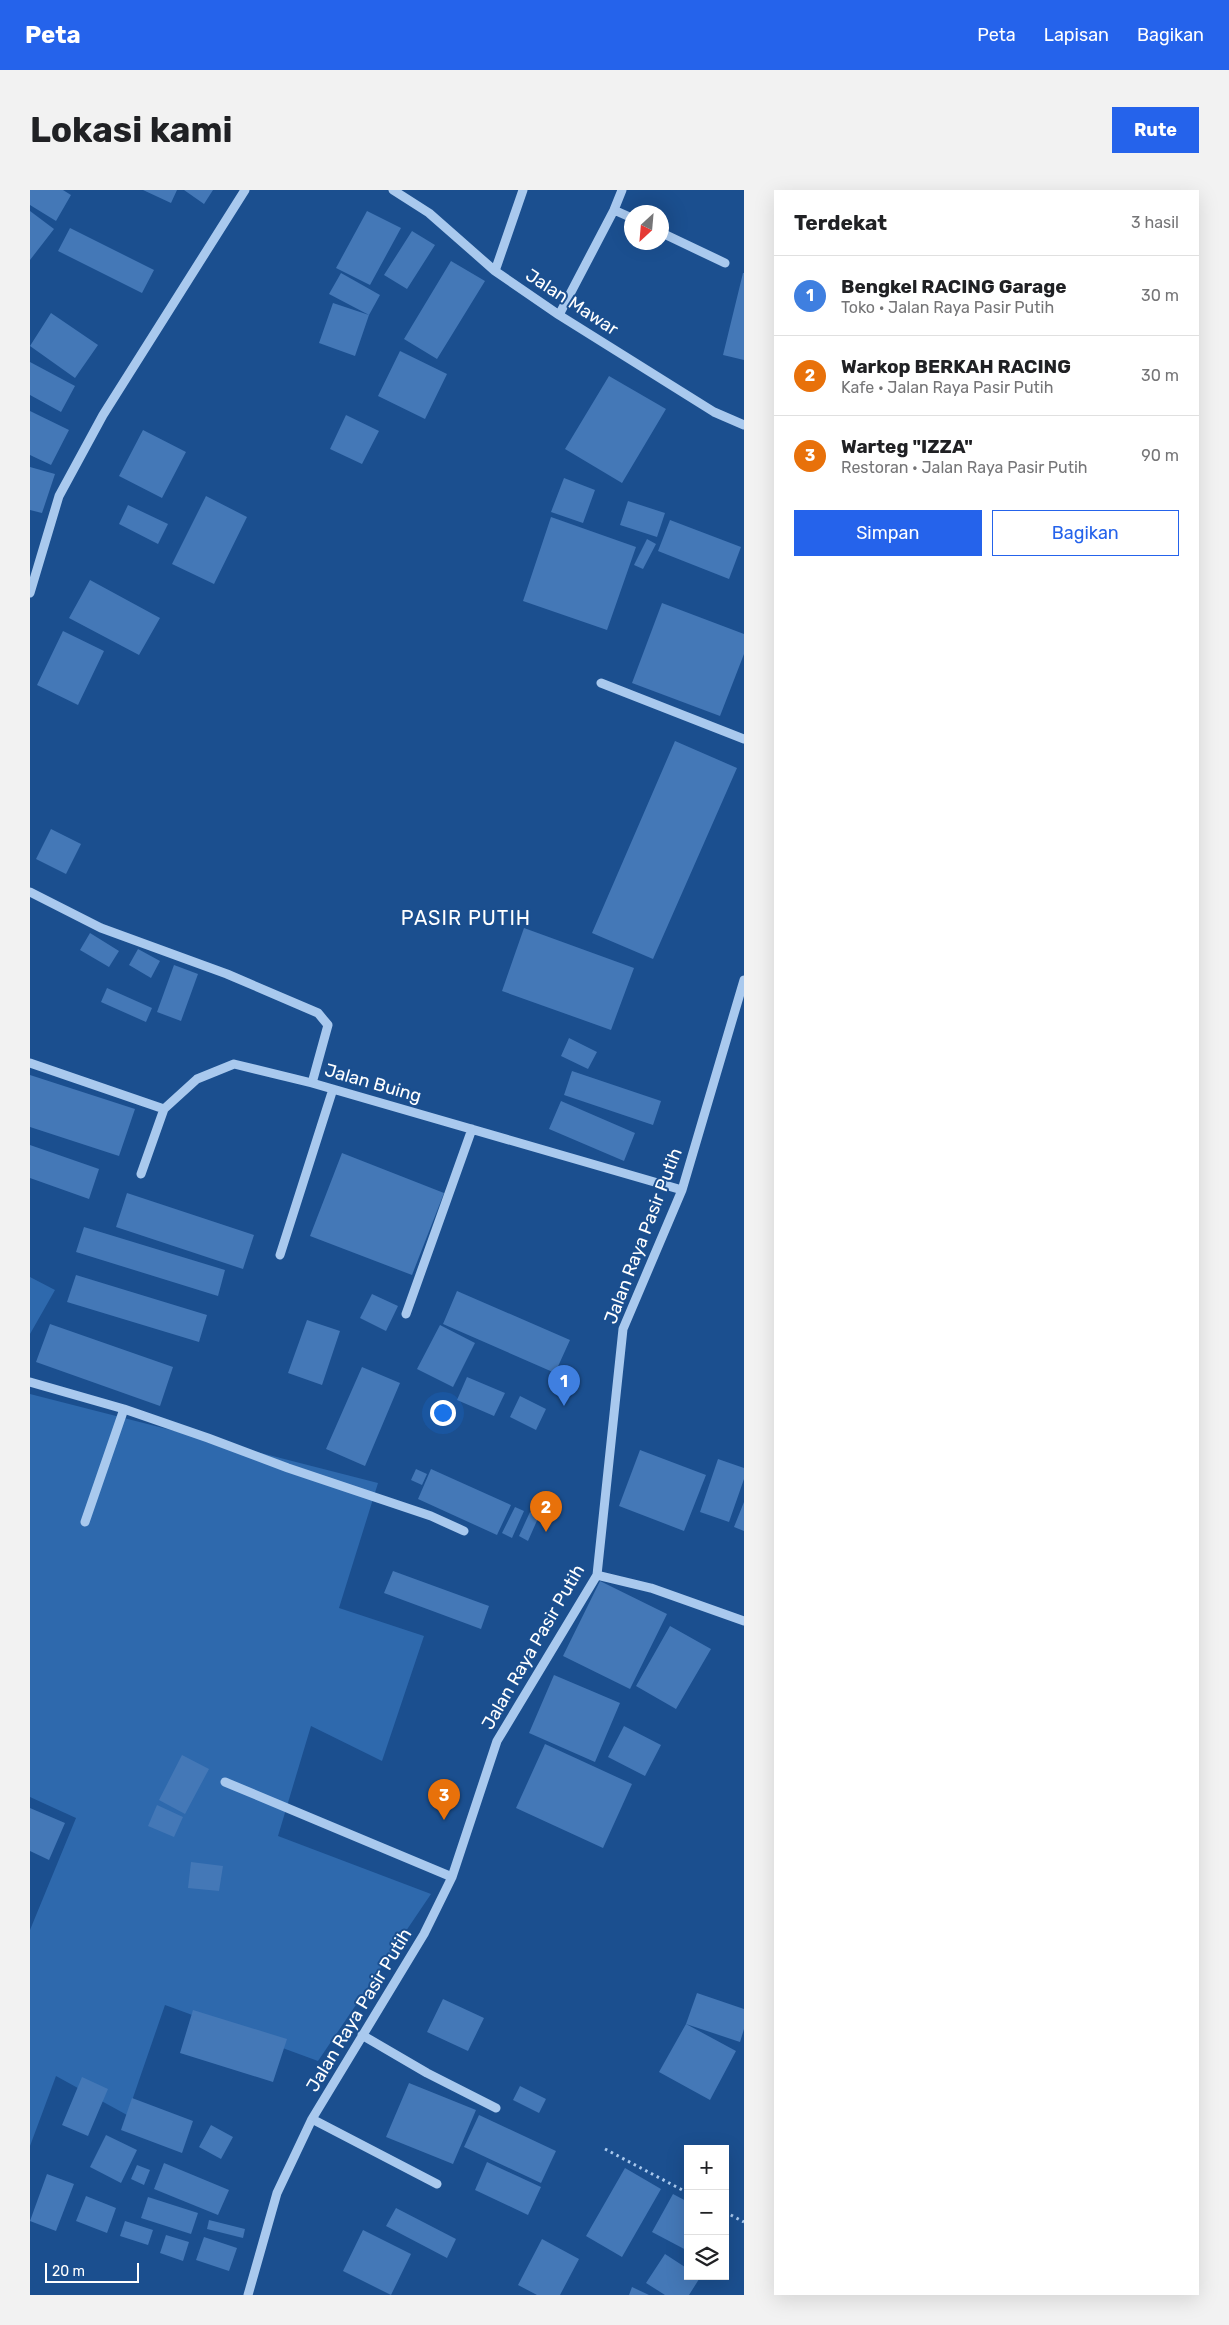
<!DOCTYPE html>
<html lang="id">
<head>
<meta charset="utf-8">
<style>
	:root { --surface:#fff; --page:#f2f2f2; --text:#202124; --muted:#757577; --line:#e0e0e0; --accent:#2563eb }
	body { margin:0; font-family:Rubik,sans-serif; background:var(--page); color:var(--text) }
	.controls { position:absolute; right:15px; bottom:15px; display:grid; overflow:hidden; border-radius:0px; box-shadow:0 5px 20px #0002 }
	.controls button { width:45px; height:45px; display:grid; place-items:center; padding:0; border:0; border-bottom:1px solid var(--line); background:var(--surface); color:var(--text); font:25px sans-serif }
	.compass { position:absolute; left:594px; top:15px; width:45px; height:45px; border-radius:50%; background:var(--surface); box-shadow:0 5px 20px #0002; rotate:206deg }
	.scale { position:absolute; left:15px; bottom:12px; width:94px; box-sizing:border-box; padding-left:5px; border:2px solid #fff; border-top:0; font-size:14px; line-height:18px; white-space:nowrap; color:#fff; -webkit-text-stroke:4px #1b4f8f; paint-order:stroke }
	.you { position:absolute; left:412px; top:1222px; width:18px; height:18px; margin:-12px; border:4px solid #fff; border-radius:50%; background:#1a73e8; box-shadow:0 0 0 8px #1a73e833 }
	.badge { display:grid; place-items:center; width:32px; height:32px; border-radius:50%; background:var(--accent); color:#fff; font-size:16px; font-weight:700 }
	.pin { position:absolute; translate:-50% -41px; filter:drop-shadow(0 1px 2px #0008) }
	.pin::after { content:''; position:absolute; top:26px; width:18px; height:15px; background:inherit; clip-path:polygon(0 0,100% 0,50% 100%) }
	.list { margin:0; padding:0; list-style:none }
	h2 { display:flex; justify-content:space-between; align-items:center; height:65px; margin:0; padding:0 20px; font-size:21px }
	h2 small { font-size:16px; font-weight:400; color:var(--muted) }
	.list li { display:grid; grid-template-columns:32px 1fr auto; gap:15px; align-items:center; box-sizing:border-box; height:80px; padding:0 20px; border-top:1px solid var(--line) }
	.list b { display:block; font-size:19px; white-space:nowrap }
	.list p { margin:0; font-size:16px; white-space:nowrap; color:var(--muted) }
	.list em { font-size:16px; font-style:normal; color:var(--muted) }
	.actions { display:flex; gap:10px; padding:15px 20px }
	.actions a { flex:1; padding:11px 0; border:1px solid var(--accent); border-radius:0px; text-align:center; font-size:18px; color:var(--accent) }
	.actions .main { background:var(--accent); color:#fff }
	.icon { flex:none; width:28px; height:28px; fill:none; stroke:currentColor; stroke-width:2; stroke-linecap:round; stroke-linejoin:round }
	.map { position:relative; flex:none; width:714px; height:2105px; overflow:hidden; border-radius:0px }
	header { display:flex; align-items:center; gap:30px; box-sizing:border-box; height:70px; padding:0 25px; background:var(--accent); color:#fff }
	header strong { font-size:24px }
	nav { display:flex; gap:28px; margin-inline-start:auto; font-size:18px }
	.intro { display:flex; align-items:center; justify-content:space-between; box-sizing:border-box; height:120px; padding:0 30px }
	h1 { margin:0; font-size:35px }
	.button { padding:12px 22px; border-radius:0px; background:var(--accent); color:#fff; font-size:18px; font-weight:700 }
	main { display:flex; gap:30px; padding:0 30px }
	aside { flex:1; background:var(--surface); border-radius:0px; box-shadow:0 5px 20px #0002 }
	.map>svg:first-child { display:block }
	.green { fill:#2e69ad }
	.building { fill:#4478b7 }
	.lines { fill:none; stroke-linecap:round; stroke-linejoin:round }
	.path { stroke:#a9c9ee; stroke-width:3; stroke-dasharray:2.5 4; stroke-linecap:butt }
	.minor { stroke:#a9c9ee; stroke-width:9 }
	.labels { text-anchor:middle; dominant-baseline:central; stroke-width:4; stroke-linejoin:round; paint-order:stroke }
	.street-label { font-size:18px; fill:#fff; stroke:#1b4f8f }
	.quarter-label { font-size:20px; letter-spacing:1px; fill:#fff; stroke:#1b4f8f }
</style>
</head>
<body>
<header>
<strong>Peta</strong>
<nav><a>Peta</a><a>Lapisan</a><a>Bagikan</a></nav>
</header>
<div class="intro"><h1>Lokasi kami</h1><a class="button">Rute</a></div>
<main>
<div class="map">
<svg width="714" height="2105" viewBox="0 0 714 2105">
	<rect width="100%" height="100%" fill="#1b4f8f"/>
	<path class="green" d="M0,1087L25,1100L0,1144Z
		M0,1204L348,1293L309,1418L394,1446L352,1571L281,1536L248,1646L401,1704L288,1871L135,1815L97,1925L26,1886L0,1956V1740L46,1628L0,1607Z"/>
	<path class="building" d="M0,0H33L41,5L26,31L0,15Z
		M113,0H147L141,13Z
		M154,0H183L174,14Z
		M0,21L24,39L0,70Z
		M337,21L371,38L340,95L306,78Z
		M40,38L124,80L112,103L28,61Z
		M382,41L405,55L377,99L354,85Z
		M421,71L455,91L407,169L374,149Z
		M311,83L350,105L339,125L299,104Z
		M713,83H714V170L693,165Z
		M303,113L339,125L325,166L289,153Z
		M21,123L68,155L45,188L0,156Z
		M370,161L417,184L395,229L348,206Z
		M0,172L45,196L31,222L0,205Z
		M579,186L636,219L592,293L535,259Z
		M0,221L39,240L21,275L0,265Z
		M316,225L349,241L332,274L300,259Z
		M113,240L156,262L132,308L89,286Z
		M0,277L25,284L12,323L0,320Z
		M534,288L565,300L553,333L521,322Z
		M176,306L217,327L184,394L142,374Z
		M598,311L635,323L627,347L590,335Z
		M98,315L138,334L128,354L89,334Z
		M521,327L606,357L577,440L493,411Z
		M640,330L711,357L699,389L628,361Z
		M617,349L626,354L613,379L604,375Z
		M60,390L130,428L109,465L39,428Z
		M632,413L714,444V464L690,526L602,493Z
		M33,441L74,461L48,515L7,495Z
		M645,551L707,578L623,769L562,743Z
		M21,639L51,654L36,684L6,669Z
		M494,738L604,778L581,840L472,801Z
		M60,743L89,761L79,777L50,760Z
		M108,759L130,771L121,788L99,775Z
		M144,775L168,784L151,831L127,822Z
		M77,798L122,818L116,832L71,812Z
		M539,848L567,862L558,879L531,866Z
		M542,881L631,911L623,935L534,905Z
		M0,885L105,919L89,966L0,937Z
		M531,911L605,943L594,971L519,939Z
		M0,955L69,979L59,1009L0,988Z
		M312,963L414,1003L382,1085L280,1046Z
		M97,1003L224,1045L213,1079L86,1037Z
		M54,1037L195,1080L188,1106L46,1062Z
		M46,1085L177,1125L169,1152L37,1112Z
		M427,1101L540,1150L525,1183L413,1134Z
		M342,1104L368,1116L356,1141L330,1128Z
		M277,1130L310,1141L292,1195L258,1183Z
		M20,1134L143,1177L130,1216L6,1172Z
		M410,1135L445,1153L423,1197L387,1179Z
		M332,1177L370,1193L335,1276L296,1259Z
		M437,1187L475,1203L464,1226L427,1210Z
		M490,1206L516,1219L506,1240L480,1227Z
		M610,1260L676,1285L654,1341L589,1316Z
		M688,1269L714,1278V1289L699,1332L670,1322Z
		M386,1279L397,1284L392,1295L381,1290Z
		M401,1279L481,1315L467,1345L388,1309Z
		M714,1312V1341L704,1337Z
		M485,1317L494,1321L482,1348L472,1343Z
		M500,1322L509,1326L498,1351L489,1346Z
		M363,1381L459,1416L451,1439L354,1403Z
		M570,1391L637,1424L600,1499L533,1466Z
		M640,1436L681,1459L646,1519L606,1496Z
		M524,1485L590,1513L565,1572L499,1543Z
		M594,1536L631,1555L615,1586L578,1567Z
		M515,1554L602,1594L573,1658L486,1618Z
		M152,1565L179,1579L155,1624L129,1610Z
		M127,1615L153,1627L144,1647L118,1636Z
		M0,1618L35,1633L19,1670L0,1661Z
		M161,1672L193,1676L189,1701L158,1698Z
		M667,1803L714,1819V1839L710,1852L656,1834L706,1861L680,1910L629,1882L656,1834Z
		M413,1809L454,1828L438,1861L397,1842Z
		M163,1820L257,1849L243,1892L150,1863Z
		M52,1887L78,1899L58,1946L32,1935Z
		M379,1893L446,1920L423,1974L356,1947Z
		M490,1896L516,1909L509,1923L483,1910Z
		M102,1908L163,1931L152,1963L91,1940Z
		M449,1925L526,1961L511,1993L434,1957Z
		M181,1935L203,1947L191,1969L169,1957Z
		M76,1945L107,1960L91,1993L60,1977Z
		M457,1972L511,1997L498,2025L445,2000Z
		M134,1973L199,2000L188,2025L124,1999Z
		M107,1975L120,1980L114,1995L101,1989Z
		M595,1978L631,1999L592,2067L556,2046Z
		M17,1984L44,1994L26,2041L0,2031Z
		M643,2004L658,2012V2061L622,2042Z
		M56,2006L86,2018L77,2043L46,2031Z
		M118,2007L168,2023L161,2044L111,2028Z
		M366,2018L426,2049L417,2068L356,2036Z
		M179,2030L215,2039L213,2048L177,2039Z
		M95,2031L123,2040L118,2055L90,2046Z
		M333,2040L381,2064L361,2105L313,2081Z
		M136,2045L159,2052L153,2071L130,2063Z
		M174,2047L207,2058L199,2081L166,2070Z
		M512,2049L549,2069L530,2105H507L488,2095Z
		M635,2064L658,2079V2086H671L659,2105H635L616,2093Z
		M602,2097L619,2105H599Z"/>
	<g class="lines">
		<path class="path" d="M575,1959L658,2003
			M695,2022L714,2032"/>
		<path class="minor" d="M363,0L399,23L465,81L529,125L684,222L714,235
			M584,20L602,28
			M632,43L695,73
			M465,81L493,0
			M529,125L584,20L592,0
			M0,403L29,306L73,225L215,0
			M571,493L714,549
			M0,702L71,738L197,784L288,823L298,835L282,893L652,1000
			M0,873L134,919
			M111,984L134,919L167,889L204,874L282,893
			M250,1065L303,899
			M376,1124L442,939
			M0,1192L94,1219L178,1248L258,1278L401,1326L434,1341
			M55,1332L94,1219
			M567,1385L621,1398L714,1431
			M195,1592L422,1687
			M332,1845L397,1883L466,1918
			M282,1929L407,1994
			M218,2105L247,2003L282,1929L394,1744L422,1687L467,1551L567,1385L593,1139L652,1000L714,790"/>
	</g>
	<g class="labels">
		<g class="street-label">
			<text transform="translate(542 112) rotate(33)">Jalan Mawar</text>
			<text transform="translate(343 893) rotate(16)">Jalan Buing</text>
			<text transform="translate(613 1046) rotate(-69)">Jalan Raya Pasir Putih</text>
			<text transform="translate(503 1457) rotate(-60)">Jalan Raya Pasir Putih</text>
			<text transform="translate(329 1820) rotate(-59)">Jalan Raya Pasir Putih</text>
		</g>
		<g class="quarter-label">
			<text x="436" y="728">PASIR PUTIH</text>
		</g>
	</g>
</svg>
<div class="controls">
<button>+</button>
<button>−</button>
<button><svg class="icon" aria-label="layers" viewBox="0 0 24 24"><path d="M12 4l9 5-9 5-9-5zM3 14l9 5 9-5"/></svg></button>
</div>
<svg class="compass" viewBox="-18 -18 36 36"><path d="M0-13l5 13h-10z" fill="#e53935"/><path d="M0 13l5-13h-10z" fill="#757577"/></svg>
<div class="scale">20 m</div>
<div class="you"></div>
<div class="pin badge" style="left:534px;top:1216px;background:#3f7fe0">1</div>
<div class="pin badge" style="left:516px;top:1342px;background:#e8710a">2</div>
<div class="pin badge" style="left:414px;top:1630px;background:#e8710a">3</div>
</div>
<aside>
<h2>Terdekat<small>3 hasil</small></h2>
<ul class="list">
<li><span class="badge" style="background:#3f7fe0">1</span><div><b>Bengkel RACING Garage</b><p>Toko · Jalan Raya Pasir Putih</p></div><em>30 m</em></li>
<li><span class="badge" style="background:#e8710a">2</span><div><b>Warkop BERKAH RACING</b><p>Kafe · Jalan Raya Pasir Putih</p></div><em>30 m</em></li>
<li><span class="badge" style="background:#e8710a">3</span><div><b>Warteg &quot;IZZA&quot;</b><p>Restoran · Jalan Raya Pasir Putih</p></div><em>90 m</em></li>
</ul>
<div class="actions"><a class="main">Simpan</a><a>Bagikan</a></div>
</aside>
</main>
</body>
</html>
